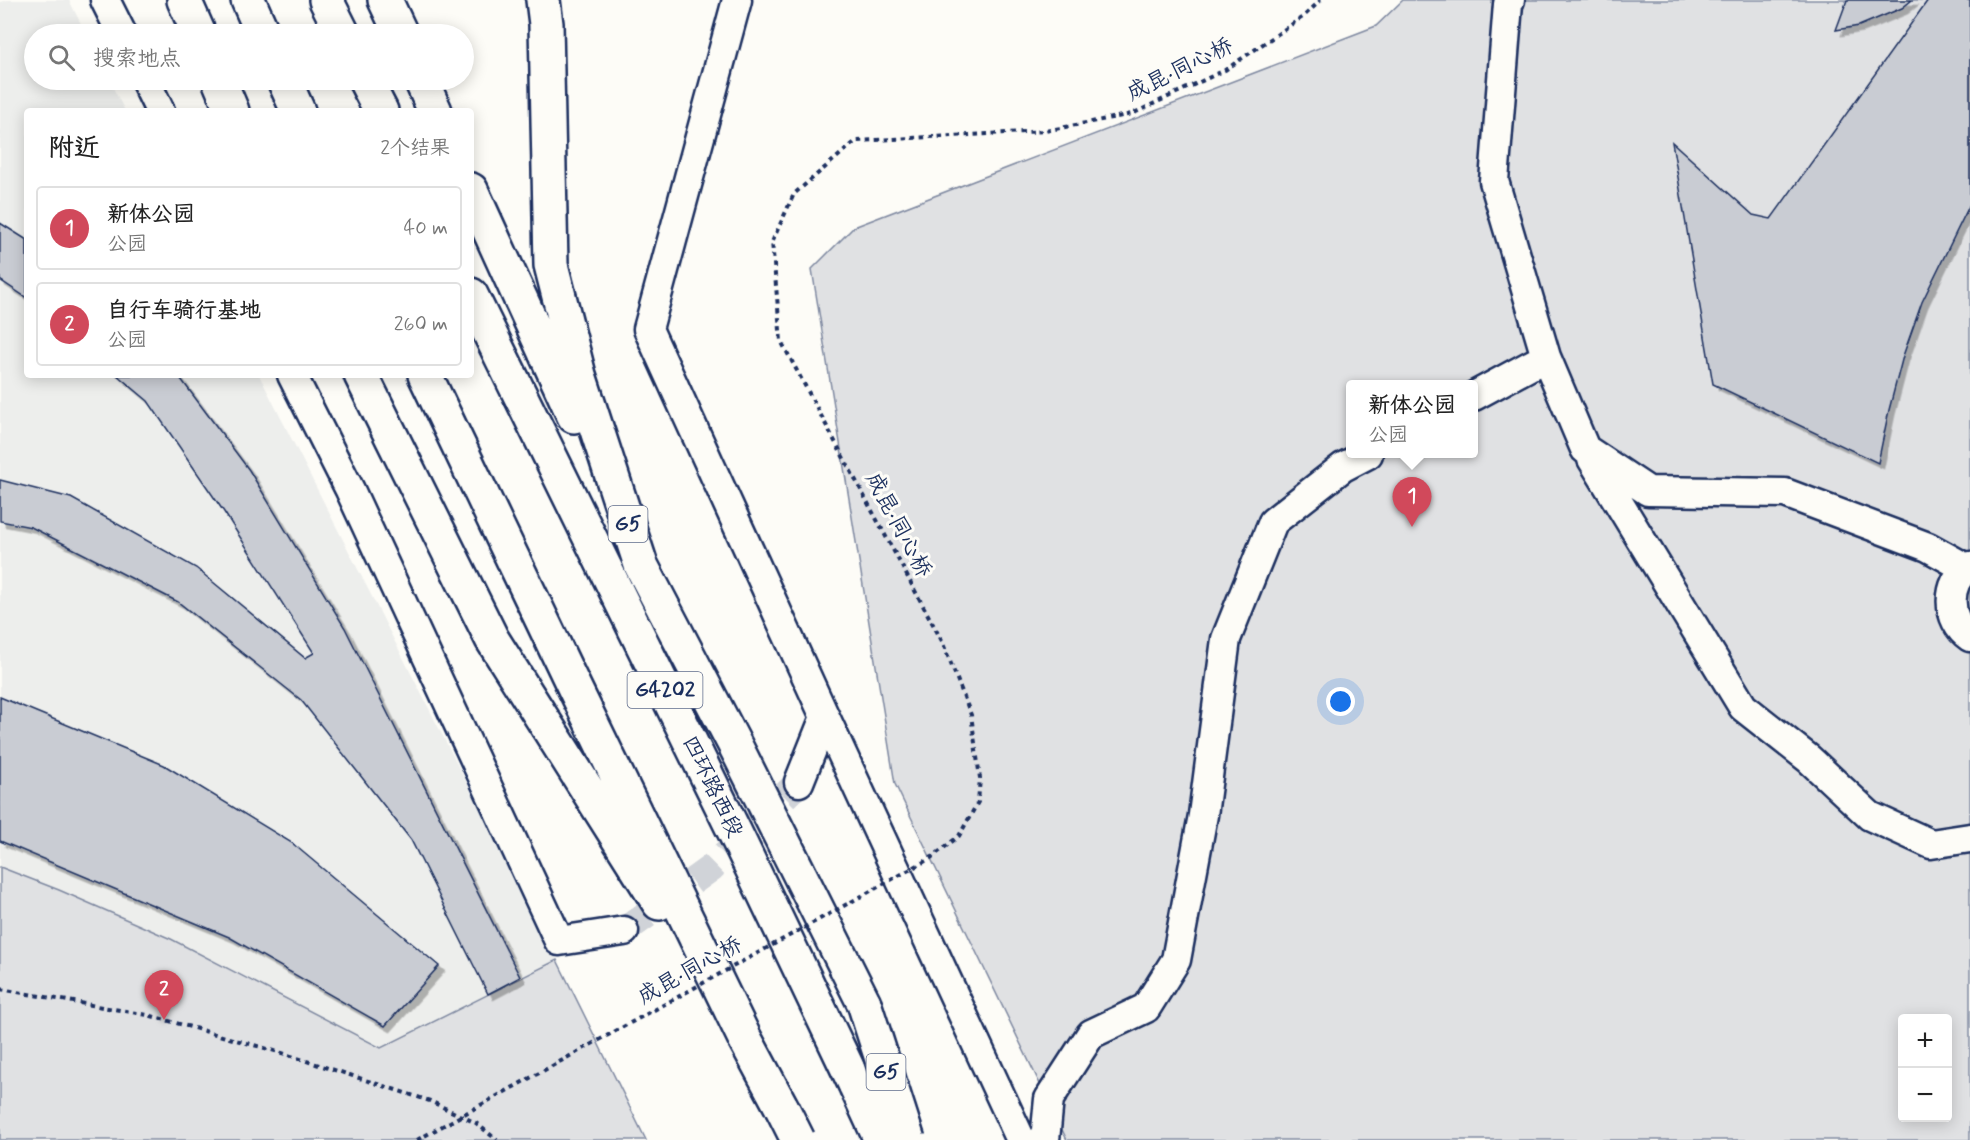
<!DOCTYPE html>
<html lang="zh">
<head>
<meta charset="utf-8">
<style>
	:root { --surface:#fff; --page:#f6f6f6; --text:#222; --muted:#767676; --line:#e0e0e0; --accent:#d1495b }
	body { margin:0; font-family:Mynerve,"LXGW WenKai TC",sans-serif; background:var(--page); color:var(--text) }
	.controls { position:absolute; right:18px; bottom:18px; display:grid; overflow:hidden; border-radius:6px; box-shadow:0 3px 15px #0003 }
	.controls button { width:54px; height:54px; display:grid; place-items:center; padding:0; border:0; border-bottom:2px solid var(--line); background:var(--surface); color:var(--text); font:30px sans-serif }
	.you { position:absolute; left:1341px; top:702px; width:21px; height:21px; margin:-15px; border:4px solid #fff; border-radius:50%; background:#1a73e8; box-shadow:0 0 0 9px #1a73e833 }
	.badge { display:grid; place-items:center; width:39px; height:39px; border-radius:50%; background:var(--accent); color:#fff; font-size:20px; font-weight:700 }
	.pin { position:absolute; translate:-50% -50px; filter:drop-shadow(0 2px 3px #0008) }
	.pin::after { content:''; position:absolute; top:32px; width:21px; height:18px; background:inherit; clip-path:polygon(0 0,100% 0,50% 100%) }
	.popup { position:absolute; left:1346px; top:380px; width:132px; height:78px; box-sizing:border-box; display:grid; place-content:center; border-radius:6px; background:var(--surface); filter:drop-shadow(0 2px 4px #0005); font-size:20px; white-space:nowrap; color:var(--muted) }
	.popup b { font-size:22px; color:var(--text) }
	.popup::after { content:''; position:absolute; left:50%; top:100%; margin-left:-12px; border:12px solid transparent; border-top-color:var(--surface) }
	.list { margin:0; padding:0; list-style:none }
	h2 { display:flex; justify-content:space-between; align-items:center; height:78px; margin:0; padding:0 24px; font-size:26px }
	h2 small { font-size:20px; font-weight:400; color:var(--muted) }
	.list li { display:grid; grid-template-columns:39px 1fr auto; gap:18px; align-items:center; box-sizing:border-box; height:84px; margin:0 12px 12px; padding:0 12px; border:2px solid var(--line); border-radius:6px }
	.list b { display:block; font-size:22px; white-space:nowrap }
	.list p { margin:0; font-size:20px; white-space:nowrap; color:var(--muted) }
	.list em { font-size:20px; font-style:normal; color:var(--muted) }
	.icon { flex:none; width:33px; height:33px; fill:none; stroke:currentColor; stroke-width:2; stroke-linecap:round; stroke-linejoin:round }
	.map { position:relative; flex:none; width:1970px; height:1140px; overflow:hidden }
	.search { position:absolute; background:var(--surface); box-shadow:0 3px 15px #0003; left:24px; top:24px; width:450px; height:66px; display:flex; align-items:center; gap:15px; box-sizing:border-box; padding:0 21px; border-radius:33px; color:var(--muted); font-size:22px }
	.panel { position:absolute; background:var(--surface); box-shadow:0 3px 15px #0003; left:24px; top:108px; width:450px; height:270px; border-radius:6px }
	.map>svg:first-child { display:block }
	.built { fill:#edeeec }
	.green { fill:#e0e1e3; stroke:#7e88a0; stroke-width:1.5; fill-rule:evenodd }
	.building { fill:#c9ccd3; stroke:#1b2f5e; stroke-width:1.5; filter:url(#shadow) }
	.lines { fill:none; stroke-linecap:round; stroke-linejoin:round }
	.minor-tunnel { stroke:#d0d3d8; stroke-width:28; stroke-dasharray:28 14; stroke-linecap:butt }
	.minor-casing { stroke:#1b2f5e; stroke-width:33 }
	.motorway-casing { stroke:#1b2f5e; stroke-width:38 }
	.path { stroke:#1b2f5e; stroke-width:4; stroke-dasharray:4.5 4.5; stroke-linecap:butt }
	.minor { stroke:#fdfcf7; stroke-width:28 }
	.motorway { stroke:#fdfcf7; stroke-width:33 }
	.motorway-bridge-casing { stroke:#1b2f5e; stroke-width:38; stroke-linecap:butt }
	.path-bridge { stroke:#1b2f5e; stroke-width:4; stroke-dasharray:4.5 4.5; stroke-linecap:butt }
	.motorway-bridge { stroke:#fdfcf7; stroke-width:33 }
	.labels { text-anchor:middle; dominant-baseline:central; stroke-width:6; stroke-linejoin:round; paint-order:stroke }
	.shield { fill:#fdfcf7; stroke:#5f6c8c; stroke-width:1.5 }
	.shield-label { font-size:21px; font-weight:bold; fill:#1b2f5e }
	.street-label { font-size:22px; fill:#1b2f5e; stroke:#fdfcf7 }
</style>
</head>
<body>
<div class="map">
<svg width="1970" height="1140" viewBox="0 0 1970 1140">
	<defs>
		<filter id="shadow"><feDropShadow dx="5.5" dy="5.5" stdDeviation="0" flood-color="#0004"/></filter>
	</defs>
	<rect width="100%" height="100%" fill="#fdfcf7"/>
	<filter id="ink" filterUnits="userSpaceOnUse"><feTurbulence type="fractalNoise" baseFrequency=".0167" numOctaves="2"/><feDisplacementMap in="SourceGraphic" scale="12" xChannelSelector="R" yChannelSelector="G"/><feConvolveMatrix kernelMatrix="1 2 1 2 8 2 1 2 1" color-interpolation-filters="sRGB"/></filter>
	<g filter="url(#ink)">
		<path class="built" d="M8,0H69L86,34H34V80H109L125,111H27V375H259L557,960L381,1048L171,939L59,890L0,867V2Z"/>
		<path class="green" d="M1403,0H1970V1140H1067L895,784L812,269L854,227L1376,26ZM1350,384H1474V454H1350ZM1902,1018H1948V1118H1902Z
			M0,867L59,890L171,939L381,1048L557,960L646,1140H0Z"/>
		<path class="building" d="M1847,0H1912L1902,8L1859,26L1836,30Z
			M1928,0H1970V204L1922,302L1903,356L1889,410L1878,463L1713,384L1672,142L1753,215L1771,219Z
			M0,223L27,240V298L0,280Z
			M117,375H178L249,470L345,628L520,977L488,994L411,840L301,700L178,602L31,527L0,521V480L71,498L196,568L305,658L314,653L224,512L148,401Z
			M0,697L164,765L292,843L439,966L385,1026L229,937L0,841Z"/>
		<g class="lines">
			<path class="minor-tunnel" d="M624,931L711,868L799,782"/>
			<g class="minor-casing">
				<path id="minor" d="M105,0L122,34
					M737,0L648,329L825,717L799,782
					M1510,0L1508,4L1494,181L1546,357L1585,449L1648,491L1785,493L1928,547L1966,568
					M145,80L160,111
					M292,375L350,490L559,941L624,931
					M1474,396L1546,357
					M1592,459L1743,707L1809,759L1870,816L1931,844L1970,838
					M1970,566C1945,582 1946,621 1970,637
					M825,717L1021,1140
					M1045,1140L1049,1099L1091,1034L1146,1008L1176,960L1203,815L1226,639L1273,522L1343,467L1368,454"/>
			</g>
			<g class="motorway-casing">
				<path id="motorway" d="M184,0L199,34
					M248,0L263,34
					M326,0L343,34
					M385,0L401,34
					M543,0L546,24L551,265L579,375L641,565L735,745L864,1003
					M219,80L232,111
					M284,80L298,111
					M365,80L381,111
					M421,80L435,111
					M471,190L574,416
					M471,295L739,841L856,1086
					M361,375L492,639L659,903
					M425,375L575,689L745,1039L782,1108"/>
			</g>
			<path class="path" d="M0,989L148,1015L282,1053L430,1101L476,1123L497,1140"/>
			<use href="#minor" class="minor"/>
			<use href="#motorway" class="motorway"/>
			<g class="motorway-bridge-casing">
				<path id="motorway-bridge" d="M864,1003L908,1140
					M856,1086L881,1140
					M782,1108L798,1140"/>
			</g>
			<path class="path-bridge" d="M417,1140L931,858L959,836L978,802L980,778L971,715L942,641L781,341L772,242L794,194L856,141L1045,131L1132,114L1225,70L1304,16L1321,0"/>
			<use href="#motorway-bridge" class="motorway-bridge"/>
		</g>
	</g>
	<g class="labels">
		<g class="shield">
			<rect x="608.5" y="506" width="39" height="36" rx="4.5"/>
			<rect x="627.5" y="672" width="75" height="36" rx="4.5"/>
			<rect x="866.5" y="1054" width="39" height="36" rx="4.5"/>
		</g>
		<g class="shield-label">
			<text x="628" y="524">G5</text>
			<text x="665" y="690">G4202</text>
			<text x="886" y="1072">G5</text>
		</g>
		<g class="street-label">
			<text transform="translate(1180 70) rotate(-26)">成昆·同心桥</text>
			<text transform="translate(898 525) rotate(62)">成昆·同心桥</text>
			<text transform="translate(712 787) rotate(64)">四环路西段</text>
			<text transform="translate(690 971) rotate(-29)">成昆·同心桥</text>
		</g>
	</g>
</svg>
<div class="controls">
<button>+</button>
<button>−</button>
</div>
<div class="you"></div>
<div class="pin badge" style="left:1412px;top:527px">1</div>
<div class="popup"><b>新体公园</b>公园</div>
<div class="pin badge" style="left:164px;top:1020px">2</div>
<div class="search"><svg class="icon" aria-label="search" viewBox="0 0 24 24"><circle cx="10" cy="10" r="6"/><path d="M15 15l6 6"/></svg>搜索地点</div>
<section class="panel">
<h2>附近<small>2个结果</small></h2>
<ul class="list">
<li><span class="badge">1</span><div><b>新体公园</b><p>公园</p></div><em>40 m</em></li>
<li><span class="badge">2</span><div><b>自行车骑行基地</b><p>公园</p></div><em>260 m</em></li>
</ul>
</section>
</div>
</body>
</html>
